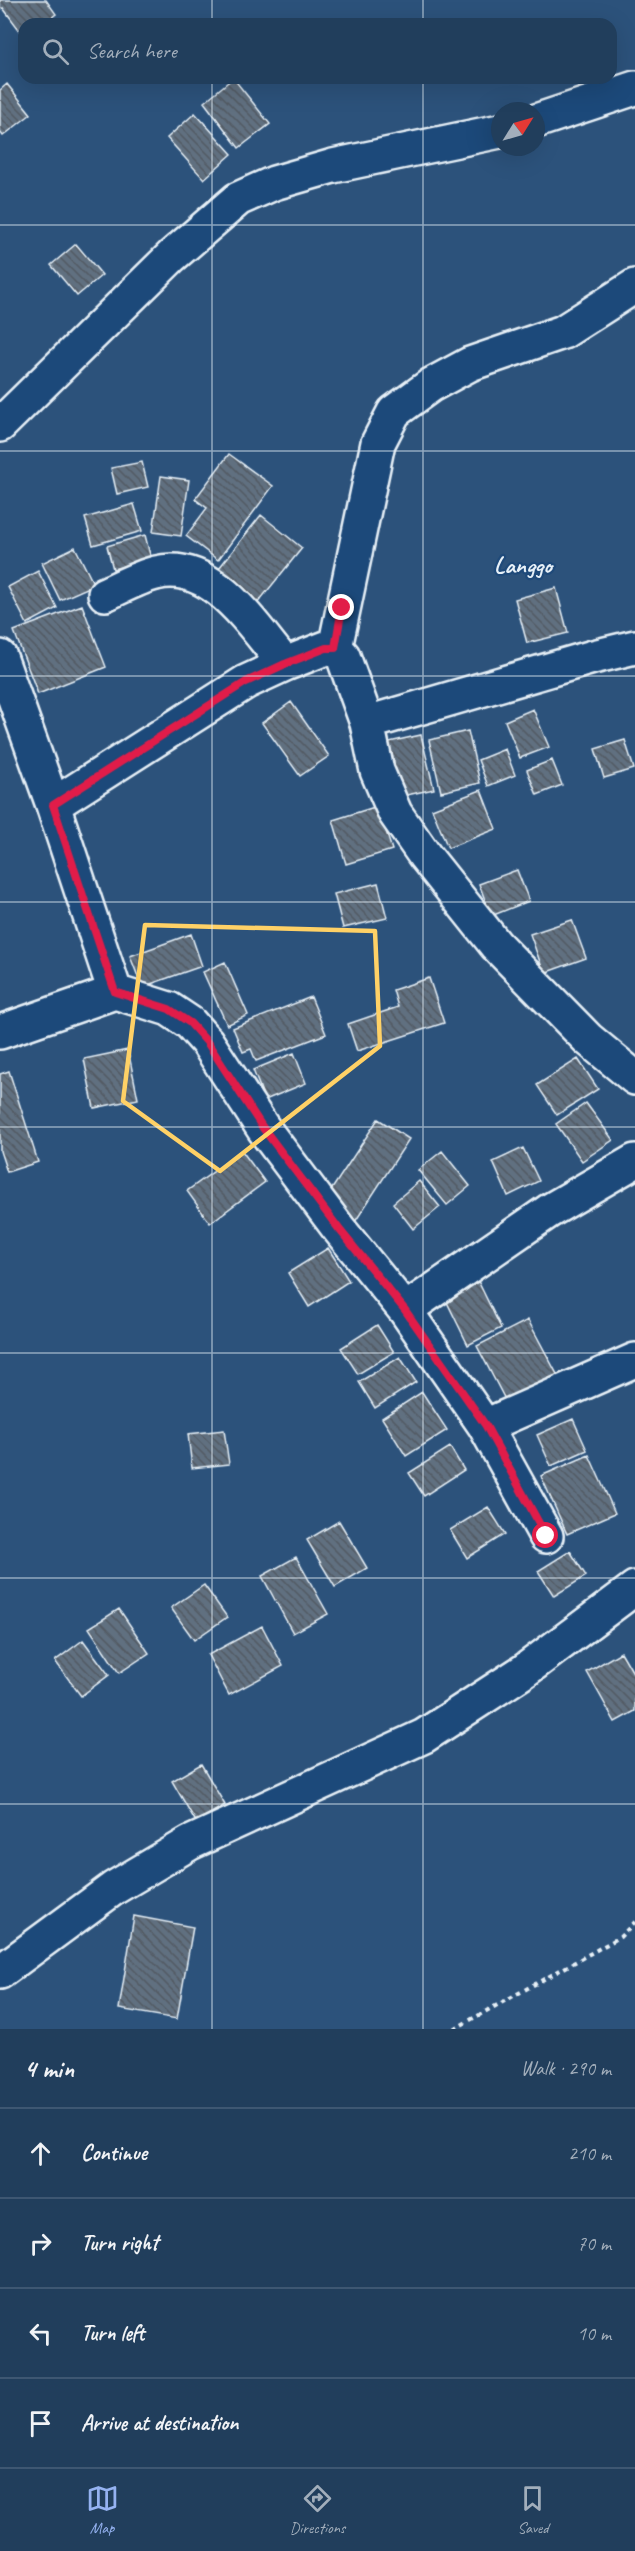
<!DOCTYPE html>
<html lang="en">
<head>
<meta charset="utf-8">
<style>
	:root { --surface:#213e5c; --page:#2d4965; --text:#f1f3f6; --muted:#a2aebb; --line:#3e5772; --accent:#95b2f1 }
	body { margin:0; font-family:Caveat,sans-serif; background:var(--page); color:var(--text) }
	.compass { position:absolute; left:491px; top:102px; width:54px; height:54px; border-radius:50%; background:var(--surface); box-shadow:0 6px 24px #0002; rotate:53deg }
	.stop { position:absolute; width:18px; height:18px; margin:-14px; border:4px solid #e11d48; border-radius:50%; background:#fff }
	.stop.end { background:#e11d48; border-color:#fff; box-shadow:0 2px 6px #0008 }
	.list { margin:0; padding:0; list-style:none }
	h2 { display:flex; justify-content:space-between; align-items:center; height:78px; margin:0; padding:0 24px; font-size:26px }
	h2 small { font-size:20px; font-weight:400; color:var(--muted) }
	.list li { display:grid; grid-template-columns:39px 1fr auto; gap:18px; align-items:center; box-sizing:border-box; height:90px; padding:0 24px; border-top:2px solid var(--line) }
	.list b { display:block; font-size:22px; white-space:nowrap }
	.list em { font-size:20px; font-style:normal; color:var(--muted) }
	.icon { flex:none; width:33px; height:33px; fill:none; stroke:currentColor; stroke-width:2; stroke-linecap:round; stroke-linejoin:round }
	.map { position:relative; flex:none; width:635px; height:2029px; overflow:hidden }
	.search { position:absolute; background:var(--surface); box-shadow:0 6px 24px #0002; left:18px; right:18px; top:18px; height:66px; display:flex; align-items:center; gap:15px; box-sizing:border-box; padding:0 21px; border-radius:18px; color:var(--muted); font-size:22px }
	.sheet { height:438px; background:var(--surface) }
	nav { display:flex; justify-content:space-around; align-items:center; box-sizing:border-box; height:84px; border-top:2px solid var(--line); background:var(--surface); font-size:16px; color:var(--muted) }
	nav a { display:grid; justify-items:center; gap:3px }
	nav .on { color:var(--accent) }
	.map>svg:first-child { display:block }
	.building { fill:url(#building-back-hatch); stroke:#e8f1f8; stroke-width:1.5 }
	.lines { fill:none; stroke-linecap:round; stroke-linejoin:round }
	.minor-casing { stroke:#e8f1f8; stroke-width:38 }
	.path { stroke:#e8f1f8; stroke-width:4; stroke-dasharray:4.5 4.5; stroke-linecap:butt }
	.minor { stroke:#1f4a7a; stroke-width:33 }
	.route { stroke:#e11d48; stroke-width:8 }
	.marked { fill:none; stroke:#ffd166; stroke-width:4.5; stroke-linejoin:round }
	.grid { fill:none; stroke:#e8f1f8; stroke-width:1.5; stroke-opacity:0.55 }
	.labels { text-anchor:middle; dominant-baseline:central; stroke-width:4.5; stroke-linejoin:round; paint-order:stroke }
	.quarter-label { font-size:24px; font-weight:bold; fill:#e8f1f8; stroke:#1f4a7a }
</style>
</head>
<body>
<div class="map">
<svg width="635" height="2029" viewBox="0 0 635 2029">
	<defs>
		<pattern id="building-back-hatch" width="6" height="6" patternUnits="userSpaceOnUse" patternTransform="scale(1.5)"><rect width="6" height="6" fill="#607080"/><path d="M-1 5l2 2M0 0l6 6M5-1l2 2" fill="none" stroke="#525a62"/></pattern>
	</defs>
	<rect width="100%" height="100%" fill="#2c527b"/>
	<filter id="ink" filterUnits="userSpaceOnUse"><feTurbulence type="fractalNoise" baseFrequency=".0167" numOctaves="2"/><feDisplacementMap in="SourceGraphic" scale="12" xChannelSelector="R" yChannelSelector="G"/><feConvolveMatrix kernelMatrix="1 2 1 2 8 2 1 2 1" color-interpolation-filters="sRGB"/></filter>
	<g filter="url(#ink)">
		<path class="building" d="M0,0H46L56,14L43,24H24V36L3,8L0,9Z
			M233,78L270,124L239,148L204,102Z
			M7,84L31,114L3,136L0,132V90Z
			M195,113L232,154L204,179L167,138Z
			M76,244L102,275L77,296L51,265Z
			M229,454L273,486L218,560L186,536L207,508L195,499Z
			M142,462L148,487L117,494L111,468Z
			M161,476L189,480L181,536L153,532Z
			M134,504L142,531L93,545L85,518Z
			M261,515L302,548L256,605L216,572Z
			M145,535L151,559L113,569L107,546Z
			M75,547L94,585L60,600L42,563Z
			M38,571L57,608L27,624L8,587Z
			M556,588L568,633L527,643L515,599Z
			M82,605L106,667L38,694L14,631Z
			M291,702L329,756L300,776L262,723Z
			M533,709L549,747L520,758L505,721Z
			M468,731L480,783L441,792L429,740Z
			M421,735L434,789L402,796L389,742Z
			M625,740L634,769L604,778L595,749Z
			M505,749L515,775L488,786L478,760Z
			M552,760L562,785L537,795L527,770Z
			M481,790L496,829L448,848L432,809Z
			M378,806L392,850L346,864L333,820Z
			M517,870L529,901L491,916L479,884Z
			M378,883L387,918L343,928L334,894Z
			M572,920L586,958L544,973L530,934Z
			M191,934L202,966L142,987L130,956Z
			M225,962L248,1015L227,1025L203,972Z
			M429,978L444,1023L357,1051L348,1024L398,1007L393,990Z
			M311,997L326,1034L256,1061L251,1049L243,1052L233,1028Z
			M128,1050L138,1099L94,1108L84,1059Z
			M294,1053L306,1083L265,1100L253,1070Z
			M578,1059L598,1089L557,1115L537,1085Z
			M9,1071L38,1162L7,1172L0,1151V1074Z
			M586,1103L613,1140L582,1161L556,1124Z
			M378,1119L409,1139L355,1222L324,1201Z
			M523,1148L539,1181L508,1196L493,1162Z
			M242,1151L265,1182L210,1223L187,1191Z
			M442,1151L470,1186L447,1205L418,1170Z
			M419,1181L440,1207L413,1229L393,1203Z
			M328,1248L349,1281L309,1307L288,1273Z
			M477,1279L501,1328L468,1345L444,1296Z
			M528,1320L559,1378L508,1405L477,1346Z
			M377,1325L394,1352L358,1374L341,1348Z
			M400,1357L416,1382L375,1408L359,1382Z
			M422,1392L447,1430L406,1456L382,1418Z
			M573,1419L587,1450L551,1466L537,1435Z
			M224,1430L229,1464L192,1468L188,1434Z
			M450,1447L464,1470L424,1496L409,1473Z
			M589,1455L615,1513L567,1534L541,1476Z
			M488,1507L505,1534L467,1558L450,1530Z
			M339,1521L367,1568L335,1587L307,1540Z
			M570,1551L586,1576L554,1596L538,1571Z
			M296,1557L328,1614L293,1633L262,1576Z
			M204,1585L227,1617L194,1640L171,1608Z
			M119,1609L149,1653L119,1673L89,1628Z
			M262,1626L283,1666L229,1695L208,1655Z
			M83,1640L109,1675L81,1696L55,1661Z
			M621,1652L635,1676V1711L615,1722L587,1672Z
			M201,1764L225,1805L196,1822L172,1781Z
			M134,1916L193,1927L177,2019L119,2009Z"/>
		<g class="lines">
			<g class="minor-casing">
				<path id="minor" d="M536,121L635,88
					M0,425L172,256L238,199L274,183L333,166L500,131
					M105,594C121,587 139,577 156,573C212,558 254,628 285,664
					M335,648L378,443L394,412L431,385L470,364L563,332L635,286
					M0,657L53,805L115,992
					M367,723L593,657L635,647
					M53,805L246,682L285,664L326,648H335L343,656L367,723L377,771L395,813L425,856L496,945L588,1039L635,1078
					M0,1032L115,992L169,1009L190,1023L207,1042L263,1128L339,1229L405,1310L485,1426L546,1536
					M405,1310L549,1211L635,1161
					M485,1426L635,1360
					M0,1972L114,1888L190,1843L424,1736L524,1671L635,1588"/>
			</g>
			<path class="path" d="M454,2029L620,1937L635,1922"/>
			<use href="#minor" class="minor"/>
		</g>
	</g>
	<g class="lines" filter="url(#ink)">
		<path class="route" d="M342,608L335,648H326L285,664L246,682L53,805L115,992L169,1009L190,1023L207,1042L263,1128L339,1229L405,1310L486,1426L546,1536"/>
	</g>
	<path class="marked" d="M145,925L375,931L380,1046L220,1171L123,1101Z"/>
	<path class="grid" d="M212,0V24M423,0V24M212,78V2029M423,78V2029M0,225H635M0,451H635M0,676H635M0,902H635M0,1127H635M0,1353H635M0,1578H635M0,1804H635"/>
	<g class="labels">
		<g class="quarter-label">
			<text x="523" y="565">Langgo</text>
		</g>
	</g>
</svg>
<svg class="compass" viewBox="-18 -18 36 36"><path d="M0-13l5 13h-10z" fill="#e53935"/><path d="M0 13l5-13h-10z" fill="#a2aebb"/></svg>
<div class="stop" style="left:546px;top:1536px"></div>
<div class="stop end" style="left:342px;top:608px"></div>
<div class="search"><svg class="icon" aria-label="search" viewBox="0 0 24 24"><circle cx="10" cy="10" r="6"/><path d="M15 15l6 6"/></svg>Search here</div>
</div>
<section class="sheet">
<h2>4 min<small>Walk · 290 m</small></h2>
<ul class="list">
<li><svg class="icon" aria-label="ahead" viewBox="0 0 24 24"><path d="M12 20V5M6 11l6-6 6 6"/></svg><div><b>Continue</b></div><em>210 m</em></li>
<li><svg class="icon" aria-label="right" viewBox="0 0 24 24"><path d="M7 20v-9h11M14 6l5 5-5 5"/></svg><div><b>Turn right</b></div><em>70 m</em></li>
<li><svg class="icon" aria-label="left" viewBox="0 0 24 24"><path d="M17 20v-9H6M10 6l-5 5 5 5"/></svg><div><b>Turn left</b></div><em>10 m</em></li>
<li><svg class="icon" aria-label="arrive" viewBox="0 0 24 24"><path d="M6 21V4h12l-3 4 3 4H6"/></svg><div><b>Arrive at destination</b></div></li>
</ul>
</section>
<nav>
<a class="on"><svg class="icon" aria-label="map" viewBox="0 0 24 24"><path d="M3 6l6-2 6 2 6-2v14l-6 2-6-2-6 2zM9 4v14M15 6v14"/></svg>Map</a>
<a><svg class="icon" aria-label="directions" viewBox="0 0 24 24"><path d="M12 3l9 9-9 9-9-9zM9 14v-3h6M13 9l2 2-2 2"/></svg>Directions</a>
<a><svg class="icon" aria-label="saved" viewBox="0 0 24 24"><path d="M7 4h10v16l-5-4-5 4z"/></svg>Saved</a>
</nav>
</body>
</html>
